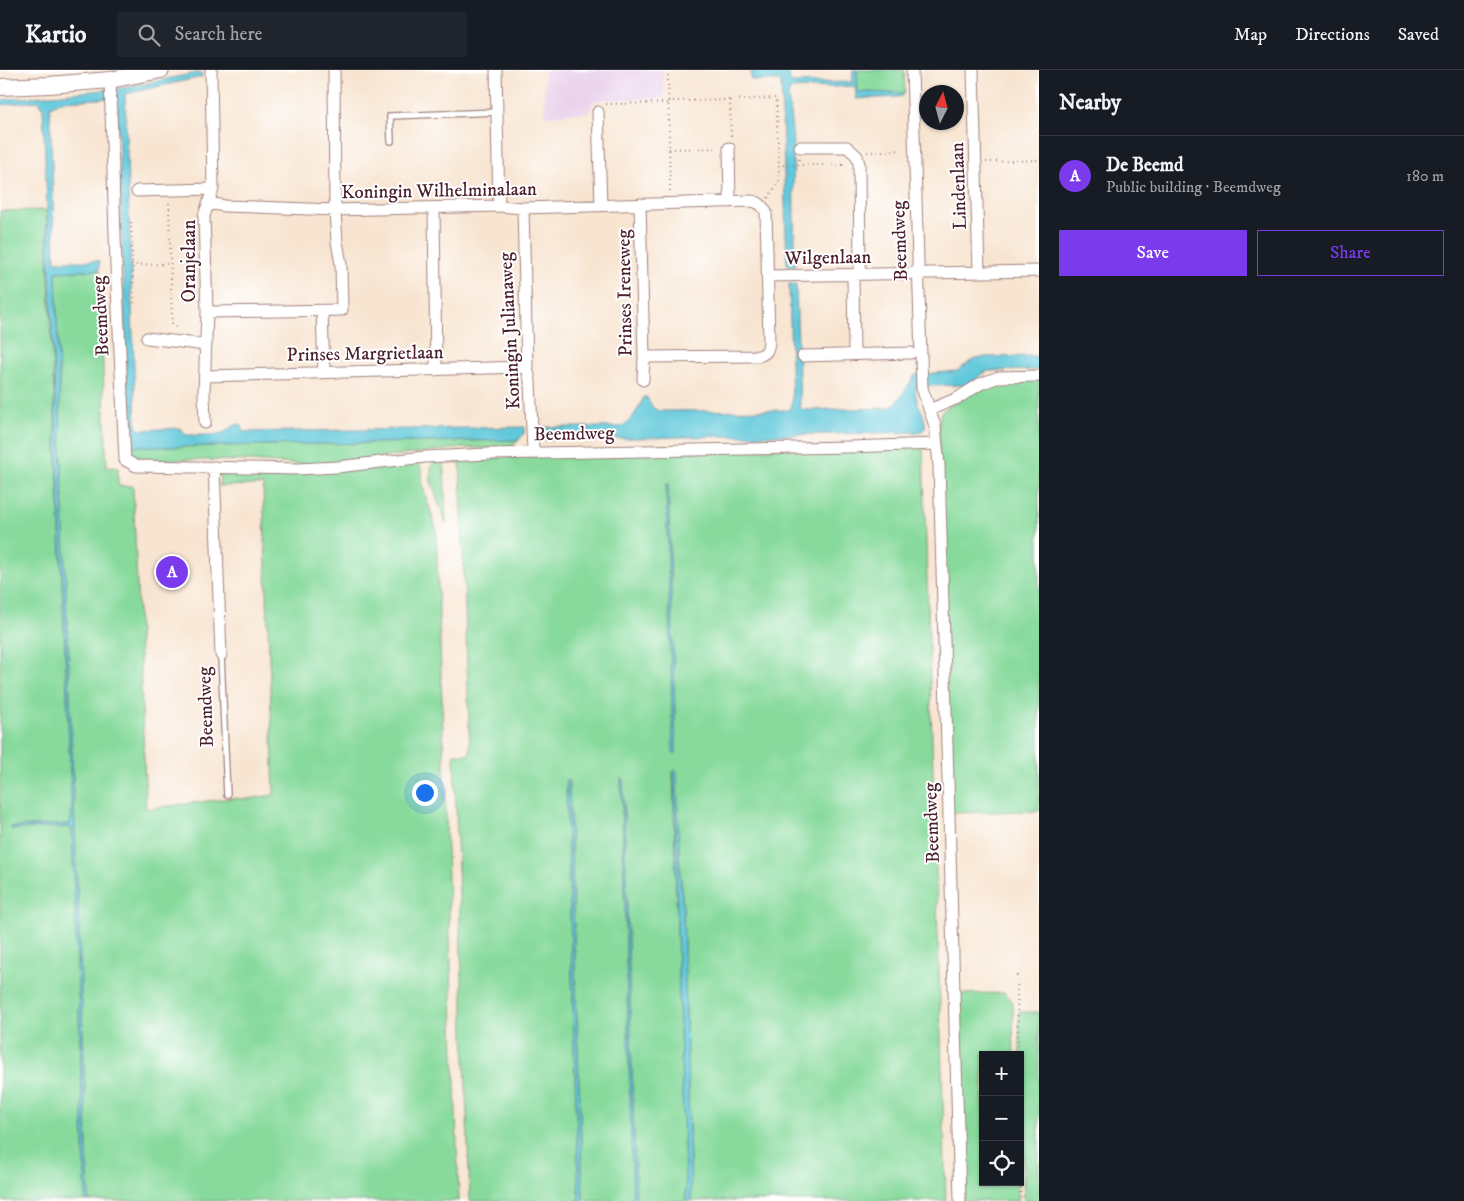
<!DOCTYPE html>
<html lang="en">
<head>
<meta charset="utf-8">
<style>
	:root { --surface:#171b24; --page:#20242c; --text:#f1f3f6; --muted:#9ea1a6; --line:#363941; --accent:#7c3aed }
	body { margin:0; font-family:"IM FELL DW Pica",serif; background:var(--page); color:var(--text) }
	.controls { position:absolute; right:15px; bottom:15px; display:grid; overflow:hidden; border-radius:0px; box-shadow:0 1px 4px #0004 }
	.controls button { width:45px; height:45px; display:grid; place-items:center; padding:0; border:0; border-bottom:1px solid var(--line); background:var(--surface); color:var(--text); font:25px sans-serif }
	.compass { position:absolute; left:919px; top:15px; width:45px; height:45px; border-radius:50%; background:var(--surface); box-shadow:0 1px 4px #0004; rotate:6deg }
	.you { position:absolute; left:424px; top:722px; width:18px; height:18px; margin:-12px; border:4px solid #fff; border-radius:50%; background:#1a73e8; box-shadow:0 0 0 8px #1a73e833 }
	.badge { display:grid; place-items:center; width:32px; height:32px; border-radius:50%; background:var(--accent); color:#fff; font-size:16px; font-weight:700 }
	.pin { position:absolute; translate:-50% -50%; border:2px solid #fff; box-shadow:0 1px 5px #0006 }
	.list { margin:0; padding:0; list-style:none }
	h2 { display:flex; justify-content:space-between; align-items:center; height:65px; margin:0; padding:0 20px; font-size:21px }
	h2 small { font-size:16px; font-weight:400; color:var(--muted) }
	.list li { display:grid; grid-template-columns:32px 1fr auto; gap:15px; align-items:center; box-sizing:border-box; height:80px; padding:0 20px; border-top:1px solid var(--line) }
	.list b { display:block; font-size:19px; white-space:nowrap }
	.list p { margin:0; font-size:16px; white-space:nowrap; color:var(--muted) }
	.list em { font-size:16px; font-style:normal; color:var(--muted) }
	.actions { display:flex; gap:10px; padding:15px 20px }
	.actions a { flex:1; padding:11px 0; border:1px solid var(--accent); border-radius:0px; text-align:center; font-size:18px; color:var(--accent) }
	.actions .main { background:var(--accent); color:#fff }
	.icon { flex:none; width:28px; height:28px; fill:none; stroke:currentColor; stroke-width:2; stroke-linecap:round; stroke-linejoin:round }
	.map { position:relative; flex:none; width:1039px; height:1131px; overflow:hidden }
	header { display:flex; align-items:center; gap:30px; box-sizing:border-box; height:70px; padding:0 25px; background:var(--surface); border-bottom:1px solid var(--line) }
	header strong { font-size:24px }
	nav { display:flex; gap:28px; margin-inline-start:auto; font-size:18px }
	.search { width:350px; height:45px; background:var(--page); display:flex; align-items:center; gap:12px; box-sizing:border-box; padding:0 18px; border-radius:0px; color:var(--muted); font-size:19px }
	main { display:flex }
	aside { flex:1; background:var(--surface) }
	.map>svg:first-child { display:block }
	.built { fill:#ead1ec }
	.green { fill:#87da9c; stroke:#687c64; fill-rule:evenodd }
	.water { fill:#5fc8da; stroke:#547482 }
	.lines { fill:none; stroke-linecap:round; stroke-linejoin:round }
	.lane-casing { stroke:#a1827e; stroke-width:8 }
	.street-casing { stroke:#a1827e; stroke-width:13 }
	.secondary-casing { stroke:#a1827e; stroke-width:18 }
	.path { stroke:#a1827e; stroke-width:2; stroke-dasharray:1 4; stroke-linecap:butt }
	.lane { stroke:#fff; stroke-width:5.5 }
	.street { stroke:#fff; stroke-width:11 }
	.secondary { stroke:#fff; stroke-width:16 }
	.labels { text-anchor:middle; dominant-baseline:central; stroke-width:4; stroke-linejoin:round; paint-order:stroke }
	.street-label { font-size:19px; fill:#4a1f2b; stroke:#fff }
</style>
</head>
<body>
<header>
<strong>Kartio</strong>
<div class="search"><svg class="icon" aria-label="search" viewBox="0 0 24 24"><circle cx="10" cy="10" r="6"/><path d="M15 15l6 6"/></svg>Search here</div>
<nav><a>Map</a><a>Directions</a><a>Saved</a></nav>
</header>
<main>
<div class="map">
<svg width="1039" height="1131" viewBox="0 0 1039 1131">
	<rect width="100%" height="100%" fill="#fff"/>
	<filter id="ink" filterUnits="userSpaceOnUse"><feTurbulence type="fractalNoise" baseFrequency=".02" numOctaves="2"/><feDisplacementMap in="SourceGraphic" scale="10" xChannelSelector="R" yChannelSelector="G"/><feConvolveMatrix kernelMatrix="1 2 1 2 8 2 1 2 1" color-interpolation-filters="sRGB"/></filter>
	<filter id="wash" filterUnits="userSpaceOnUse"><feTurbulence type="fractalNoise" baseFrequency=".0096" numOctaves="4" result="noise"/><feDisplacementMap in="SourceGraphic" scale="20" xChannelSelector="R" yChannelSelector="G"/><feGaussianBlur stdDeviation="1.12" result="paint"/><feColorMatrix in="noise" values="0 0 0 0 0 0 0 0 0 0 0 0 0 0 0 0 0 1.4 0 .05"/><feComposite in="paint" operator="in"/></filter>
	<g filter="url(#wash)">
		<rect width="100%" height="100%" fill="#f8e5d1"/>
		<path class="built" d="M544,0H663L664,28L595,30L588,43H565V45L545,46Z"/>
		<path class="green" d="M857,0H904L905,23L858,22Z
			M46,140L72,744L70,754L12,757V759L67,757L72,759L86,1131H0V141Z
			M99,200L107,397H118V416H133L146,739L231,728L247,729L274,725L263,415L219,416L220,402L415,391L419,394L422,401V414L425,424L436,458L459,1131H89C78,821 64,512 56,202Z
			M1039,310V741L950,743L939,378V351L941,342L988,311Z
			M519,370L513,375L504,378H461L336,393L295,394L249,391L147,389L133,387L130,384L129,376L169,377Z
			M923,374L946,1131H691L683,840L673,702L678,900L686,1131H636L623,710L621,708L633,1131H583L569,715V712L567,711L566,712L579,1131H470L454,684H470L460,389ZM667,414L668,415L676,682L674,683Z
			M444,389L446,454L431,411V396L436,390Z
			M1005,923L1013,932L1014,985H983V1112H1018V1131H962L956,924Z
			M1019,942H1039V1131H1024Z"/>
		<path class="water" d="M751,0H788L790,11L792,13L852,12L853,0H857L858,22L903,23V26L897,27L856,29L855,16L792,19L788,24L793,70L794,150L796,195L787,196L781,13L779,11L751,10Z
			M201,2L202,7L125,24L136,357L140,360L180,358L186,365C197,365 210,366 222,363C229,361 232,355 239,354L242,356L243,362L525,357L524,363L519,370L169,377L129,376L117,28L62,31L50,37L55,191H99V200L56,202C64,512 78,821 89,1131H86L72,759L67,757L11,759V757L70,754L72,744L43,38L37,31L0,35V30L123,18Z
			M789,214H796L800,337L803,340L889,338C899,334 908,314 915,305L957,301L974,289L985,287L1039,286V300L987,301L968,315L916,316C916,319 915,322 916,325C917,337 927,345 925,358L921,362L541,370L538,367L536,357H620C633,351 638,339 644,327H647C650,335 653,339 660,341L790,340L792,333Z
			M668,413L676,682L675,684L673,682L666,416Z
			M674,700L677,701L679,790L683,840L691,1131H686L678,900Z
			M621,708L623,710L636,1131H633Z
			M566,711H569V715L583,1131H579Z"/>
	</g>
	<g filter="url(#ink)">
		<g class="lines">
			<g class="lane-casing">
				<path id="lane" d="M391,71L390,46L497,42
					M221,585L227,725"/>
			</g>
			<g class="street-casing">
				<path id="street" d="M496,0L499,136
					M912,0L922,318L935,356L939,395L960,1131
					M973,0L979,202
					M110,10L116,195L125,390L136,396L298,399L337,397L425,387L489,384L849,377L936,374
					M598,42L601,136
					M800,77H847L857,86L859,94L860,204
					M729,78L730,132
					M137,121L213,119
					M208,133L225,136L335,140L499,136L523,138L751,131C759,132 762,135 766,142L769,272C768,280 767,283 759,286L644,287
					M640,134L644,287L643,310
					M434,138L436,300
					M523,138L527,297L530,311L533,382
					M853,205L854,284
					M768,206L1039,201
					M322,241L324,303
					M207,242L342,240L341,194L337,172L335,140L334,0
					M147,268L206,275
					M803,286L911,283
					M205,306L527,297
					M929,340L958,328L980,314L999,307L1039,306
					M205,353L204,322L207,242L204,146L213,119L211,0
					M214,397L221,585"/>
			</g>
			<g class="secondary-casing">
				<path id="secondary" d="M0,17L49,15L110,10L161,0"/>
			</g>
			<path class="path" d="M668,0L670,123
				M668,31L730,30
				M606,34L668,33
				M731,66L730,30L776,28L779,95
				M669,79L718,78
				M867,82L902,80
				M799,89L798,95H847
				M986,92L1039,90
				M768,128L779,111V95H798
				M169,133L172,253L179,260
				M131,152L134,237
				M131,195L171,194
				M1017,905L1018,985
				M1020,1112L1021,1131"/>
			<use href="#lane" class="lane"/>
			<use href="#street" class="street"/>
			<use href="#secondary" class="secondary"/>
		</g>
	</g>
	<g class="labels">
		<g class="street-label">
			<text transform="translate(959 116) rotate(-92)">Lindenlaan</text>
			<text transform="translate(439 121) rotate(-1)">Koningin Wilhelminalaan</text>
			<text transform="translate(900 171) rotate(-92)">Beemdweg</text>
			<text transform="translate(828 188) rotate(-1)">Wilgenlaan</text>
			<text transform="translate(189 191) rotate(-90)">Oranjelaan</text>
			<text transform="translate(625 223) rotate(-91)">Prinses Ireneweg</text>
			<text transform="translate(101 246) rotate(-93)">Beemdweg</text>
			<text transform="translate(510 261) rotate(-93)">Koningin Julianaweg</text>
			<text transform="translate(365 284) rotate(-1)">Prinses Margrietlaan</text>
			<text transform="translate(574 364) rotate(-1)">Beemdweg</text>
			<text transform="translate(206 637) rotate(-92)">Beemdweg</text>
			<text transform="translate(932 753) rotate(-92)">Beemdweg</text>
		</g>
	</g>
</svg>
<div class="controls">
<button>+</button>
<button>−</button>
<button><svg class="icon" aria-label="locate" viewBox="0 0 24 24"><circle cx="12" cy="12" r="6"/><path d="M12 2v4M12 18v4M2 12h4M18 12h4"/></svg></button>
</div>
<svg class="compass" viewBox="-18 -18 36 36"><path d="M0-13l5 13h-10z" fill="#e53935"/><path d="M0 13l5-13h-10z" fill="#9ea1a6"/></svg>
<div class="you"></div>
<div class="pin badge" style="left:172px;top:502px">A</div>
</div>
<aside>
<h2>Nearby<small></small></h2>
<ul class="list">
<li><span class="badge">A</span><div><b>De Beemd</b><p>Public building · Beemdweg</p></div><em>180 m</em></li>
</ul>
<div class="actions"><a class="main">Save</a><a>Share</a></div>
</aside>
</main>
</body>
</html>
